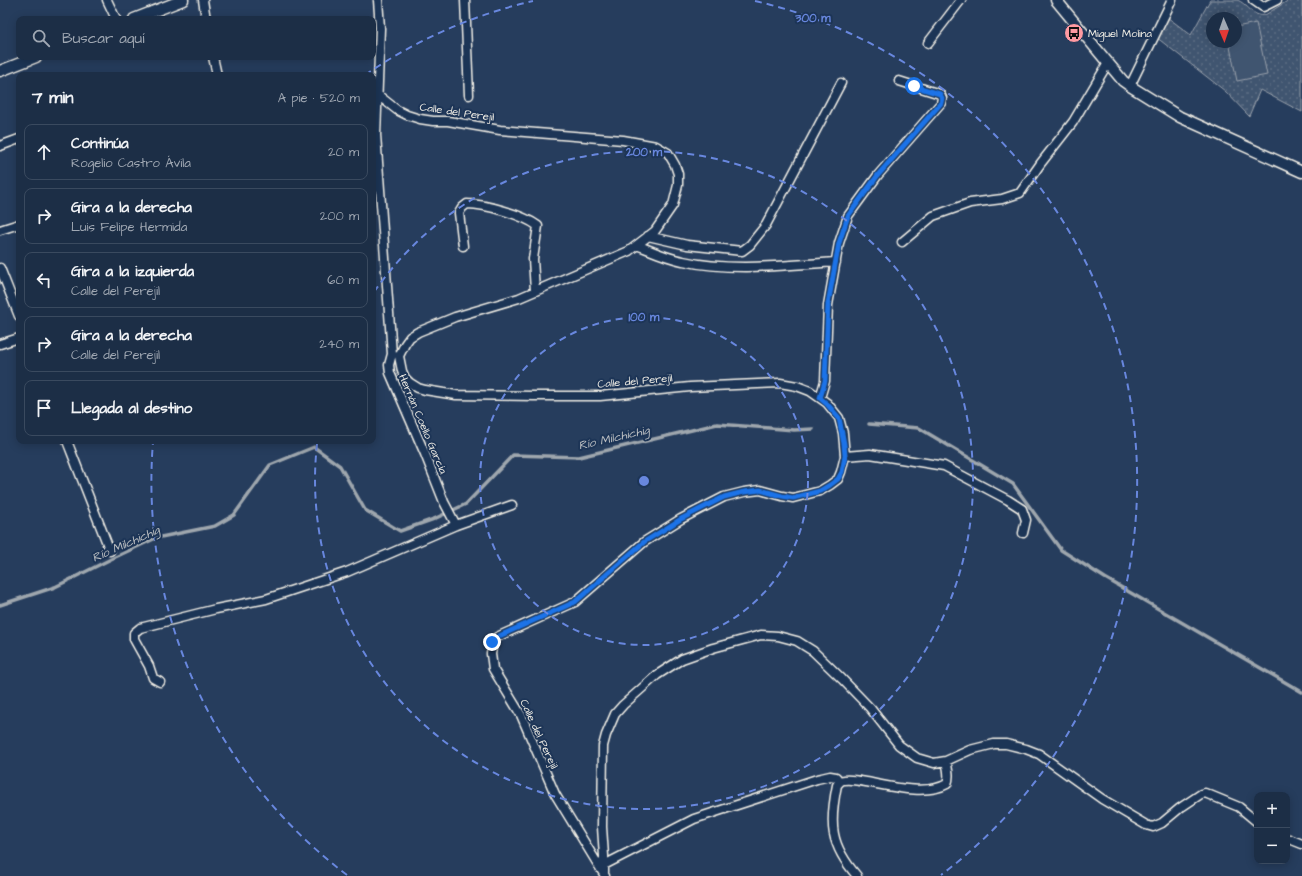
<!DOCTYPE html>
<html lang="es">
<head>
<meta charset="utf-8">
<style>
	:root { --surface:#1c2e46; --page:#25364d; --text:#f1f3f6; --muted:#a0a8b3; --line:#3a4a5f }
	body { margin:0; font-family:"Architects Daughter",sans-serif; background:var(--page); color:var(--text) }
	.controls { position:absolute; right:12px; bottom:12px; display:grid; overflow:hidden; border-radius:8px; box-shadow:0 2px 10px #0003 }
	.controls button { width:36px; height:36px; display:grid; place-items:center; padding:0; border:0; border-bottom:1px solid var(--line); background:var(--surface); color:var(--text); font:20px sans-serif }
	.compass { position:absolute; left:1206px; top:12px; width:36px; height:36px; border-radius:50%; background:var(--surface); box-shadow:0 2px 10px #0003; rotate:178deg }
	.stop { position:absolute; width:12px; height:12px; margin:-9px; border:3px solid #1a73e8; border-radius:50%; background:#fff }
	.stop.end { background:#1a73e8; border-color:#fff; box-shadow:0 1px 4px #0008 }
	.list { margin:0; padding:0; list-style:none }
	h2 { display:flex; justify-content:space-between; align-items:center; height:52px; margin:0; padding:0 16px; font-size:17px }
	h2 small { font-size:13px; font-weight:400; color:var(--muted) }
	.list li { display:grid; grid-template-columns:26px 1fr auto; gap:12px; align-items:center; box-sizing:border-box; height:56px; margin:0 8px 8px; padding:0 8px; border:1px solid var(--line); border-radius:8px }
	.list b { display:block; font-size:15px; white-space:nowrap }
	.list p { margin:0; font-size:13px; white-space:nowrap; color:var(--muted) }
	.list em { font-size:13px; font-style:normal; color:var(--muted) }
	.icon { flex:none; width:22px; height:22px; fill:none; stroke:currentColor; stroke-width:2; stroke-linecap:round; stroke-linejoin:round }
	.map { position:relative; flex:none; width:1302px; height:876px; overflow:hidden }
	.search { position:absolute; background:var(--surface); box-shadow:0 2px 10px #0003; left:16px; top:16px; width:360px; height:44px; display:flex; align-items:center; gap:10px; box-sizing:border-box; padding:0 14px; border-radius:8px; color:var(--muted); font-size:15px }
	.panel { position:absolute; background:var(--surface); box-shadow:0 2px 10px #0003; left:16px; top:72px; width:360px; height:372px; border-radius:8px }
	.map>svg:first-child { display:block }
	.green { fill:url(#green-dots); stroke:#9aa2ac; fill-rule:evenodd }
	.pitch { fill:#40546f; stroke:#9aa2ac }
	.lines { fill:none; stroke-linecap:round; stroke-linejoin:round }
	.stream { stroke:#9fa7ae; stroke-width:3.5 }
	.minor-casing { stroke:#f4f1e8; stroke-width:11 }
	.tertiary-casing { stroke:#f4f1e8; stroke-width:13 }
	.minor { stroke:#1d3557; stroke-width:8 }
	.tertiary { stroke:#1d3557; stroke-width:10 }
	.route { stroke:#1a73e8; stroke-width:5 }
	.ring { fill:none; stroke:#6887de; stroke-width:2; stroke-dasharray:7 5 }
	.labels { text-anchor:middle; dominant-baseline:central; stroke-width:4; stroke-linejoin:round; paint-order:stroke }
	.poi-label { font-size:11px; fill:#f4f1e8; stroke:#1d3557; text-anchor:start }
	.street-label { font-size:11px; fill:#f4f1e8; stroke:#1d3557 }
	.water-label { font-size:12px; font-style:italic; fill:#bcbfc2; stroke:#1d3557 }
	.centre { fill:#6887de; stroke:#1d3557; stroke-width:2 }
	.ring-label { font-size:12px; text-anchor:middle; font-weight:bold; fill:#6887de; stroke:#1d3557; stroke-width:4; stroke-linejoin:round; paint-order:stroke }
</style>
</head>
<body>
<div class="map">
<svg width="1302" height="876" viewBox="0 0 1302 876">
	<defs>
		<pattern id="green-dots" width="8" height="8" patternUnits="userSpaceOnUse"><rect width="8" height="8" fill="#40546f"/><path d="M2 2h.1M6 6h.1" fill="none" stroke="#5c6d84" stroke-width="1.8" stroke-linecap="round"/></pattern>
	</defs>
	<rect width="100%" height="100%" fill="#263d5d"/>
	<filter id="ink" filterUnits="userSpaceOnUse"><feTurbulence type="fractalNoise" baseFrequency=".025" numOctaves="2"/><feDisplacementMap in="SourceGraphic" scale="8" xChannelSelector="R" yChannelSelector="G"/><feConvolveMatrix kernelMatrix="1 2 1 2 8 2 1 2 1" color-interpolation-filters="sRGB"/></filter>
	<g filter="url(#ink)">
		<path class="green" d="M1210,0C1217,0 1231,0 1237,0C1247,3 1253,18 1265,15L1289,0H1302V112L1260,90L1249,116L1225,91L1156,37L1167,17L1191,35ZM1212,18H1236V42H1212Z"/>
		<path class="pitch" d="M1256,23L1267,75L1237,81L1229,42H1236V27Z"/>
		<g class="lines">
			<path class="stream" d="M869,424L919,428L1013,484L1061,550L1105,578L1302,692
				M0,605L55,587L111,559L156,538L215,526L234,515L270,465L314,447L340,466L365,510L400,531L434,519L466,504L513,455L579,457L717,424L794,430L813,429"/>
			<g class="minor-casing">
				<path id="minor" d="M107,0L116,19
					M203,0L206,19
					M378,0L380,28L376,135L392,354L389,365L390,373L425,454L444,502L456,525
					M465,0L469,95
					M1253,0L1263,7L1277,0
					M928,43L961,0
					M213,57L217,75
					M1130,86L1172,0
					M378,95L397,110L407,115L420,119L433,121H448L500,130L623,140L656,146L668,153L675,165L678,174V185L673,205L655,231L629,251L519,298L455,317L418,332L410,337L405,344L399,356L402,371L405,378L410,383L418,388L425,390L456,395L534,396H600L690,387L780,383L797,386L810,391L827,403L839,418L843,433L845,456L841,472L838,479L830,485L820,491L793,498L782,496L760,490L744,492L724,497L681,519L644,542L575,602L497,637L493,642L491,654L493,669L521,715L555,794L605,876
					M0,146L19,139
					M0,230L19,224
					M648,236L687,245L742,251L750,245L766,225L841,83
					M902,242L933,216L970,203L1002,199L1020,193L1041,163L1073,122L1108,63
					M637,245C652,251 667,258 683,261C731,272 787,265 836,262
					M463,246L459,213L462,208L467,204C486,204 523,215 538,226L533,259L535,291
					M0,268L19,316
					M0,344L19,338
					M820,398L825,381L828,305L839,243L848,216L878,175L941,103L942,98L940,94L899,81
					M67,441L110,551
					M845,456L870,454L944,466L1008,500L1022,509L1026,520L1023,533
					M160,682L153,678L149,666L134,639V633L140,628L216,609L266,599L347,572L456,525L512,505
					M1287,838L1302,844
					M604,865L694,819L817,779L830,776L836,777L840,782
					M604,872V856L602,827L603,746L606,735L615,714L623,705L657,675L682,659L713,648L761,635L778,636L797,641L813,651L842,679L870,708L899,745L917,758L934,763L946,761L970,750L994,744H1006L1026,749L1039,754L1102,799L1146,825L1153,827L1162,823L1180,808L1201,794L1205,793L1239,807L1257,822
					M857,876C830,845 829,824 837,785C839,783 841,780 844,780C851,779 860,781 866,782C889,786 926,796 947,784C950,777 948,769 946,761"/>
			</g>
			<g class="tertiary-casing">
				<path id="tertiary" d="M1056,0L1108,63L1123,81L1130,86L1180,117L1302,172
					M134,19L183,0
					M0,71L36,57"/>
			</g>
			<use href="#minor" class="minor"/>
			<use href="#tertiary" class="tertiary"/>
		</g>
	</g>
	<g class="lines" filter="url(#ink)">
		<path class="route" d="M492,642L497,637L575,602L644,542L681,519L724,497L744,492L760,490L782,496L793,498L820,491L830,485L838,479L842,472L845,456L844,444L839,418L827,404L820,398L825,381L828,304L839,243L848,216L878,175L941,103L942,98L940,94L914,86"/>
	</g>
	<g class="ring">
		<circle cx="644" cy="481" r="164"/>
		<path d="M374 292A329 329 0 1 1 317 444"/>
		<path d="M347 875A493 493 0 0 1 153 442M365 75A493 493 0 0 1 533 1M755 1A493 493 0 0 1 941 875"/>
	</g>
	<defs>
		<g id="bus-disc" transform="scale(1)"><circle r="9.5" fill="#ff9aa2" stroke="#1d3557"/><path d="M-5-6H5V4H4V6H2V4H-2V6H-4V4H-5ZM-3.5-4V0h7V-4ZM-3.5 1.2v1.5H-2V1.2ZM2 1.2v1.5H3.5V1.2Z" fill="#111"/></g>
	</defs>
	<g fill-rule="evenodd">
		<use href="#bus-disc" x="1074" y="33"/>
	</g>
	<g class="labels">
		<g class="poi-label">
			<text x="1088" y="33">Miguel Molina</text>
		</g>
		<g class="street-label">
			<text transform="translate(457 112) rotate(8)">Calle del Perejil</text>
			<text transform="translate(635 381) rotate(-5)">Calle del Perejil</text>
			<text transform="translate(423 424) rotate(67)">Hernán Coello García</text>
			<text transform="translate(539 734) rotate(65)">Calle del Perejil</text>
		</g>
		<g class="water-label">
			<text transform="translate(614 438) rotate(-13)">Río Milchichig</text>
			<text transform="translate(126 544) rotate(-24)">Río Milchichig</text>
		</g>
	</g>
	<circle cx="644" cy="481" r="6" class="centre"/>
	<g class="ring-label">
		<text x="813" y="22">300 m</text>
		<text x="644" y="156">200 m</text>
		<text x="644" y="321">100 m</text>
	</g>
</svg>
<div class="controls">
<button>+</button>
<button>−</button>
</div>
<svg class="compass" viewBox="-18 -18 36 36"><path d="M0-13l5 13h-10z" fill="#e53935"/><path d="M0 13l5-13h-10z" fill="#a0a8b3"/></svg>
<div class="stop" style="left:914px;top:86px"></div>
<div class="stop end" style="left:492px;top:642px"></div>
<div class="search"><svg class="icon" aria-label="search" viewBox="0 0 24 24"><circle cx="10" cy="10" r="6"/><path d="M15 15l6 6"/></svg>Buscar aquí</div>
<section class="panel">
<h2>7 min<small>A pie · 520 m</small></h2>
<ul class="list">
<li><svg class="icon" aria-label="ahead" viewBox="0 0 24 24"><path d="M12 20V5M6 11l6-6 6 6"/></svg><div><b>Continúa</b><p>Rogelio Castro Ávila</p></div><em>20 m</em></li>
<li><svg class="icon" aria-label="right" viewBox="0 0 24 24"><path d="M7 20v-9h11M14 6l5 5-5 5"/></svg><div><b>Gira a la derecha</b><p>Luis Felipe Hermida</p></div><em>200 m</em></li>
<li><svg class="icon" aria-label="left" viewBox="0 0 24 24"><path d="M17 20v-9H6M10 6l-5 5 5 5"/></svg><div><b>Gira a la izquierda</b><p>Calle del Perejil</p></div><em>60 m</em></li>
<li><svg class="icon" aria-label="right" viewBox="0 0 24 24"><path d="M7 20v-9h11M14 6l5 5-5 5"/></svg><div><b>Gira a la derecha</b><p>Calle del Perejil</p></div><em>240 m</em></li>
<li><svg class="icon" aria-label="arrive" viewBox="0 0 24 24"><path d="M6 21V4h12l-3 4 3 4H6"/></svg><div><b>Llegada al destino</b></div></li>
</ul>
</section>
</div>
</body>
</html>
